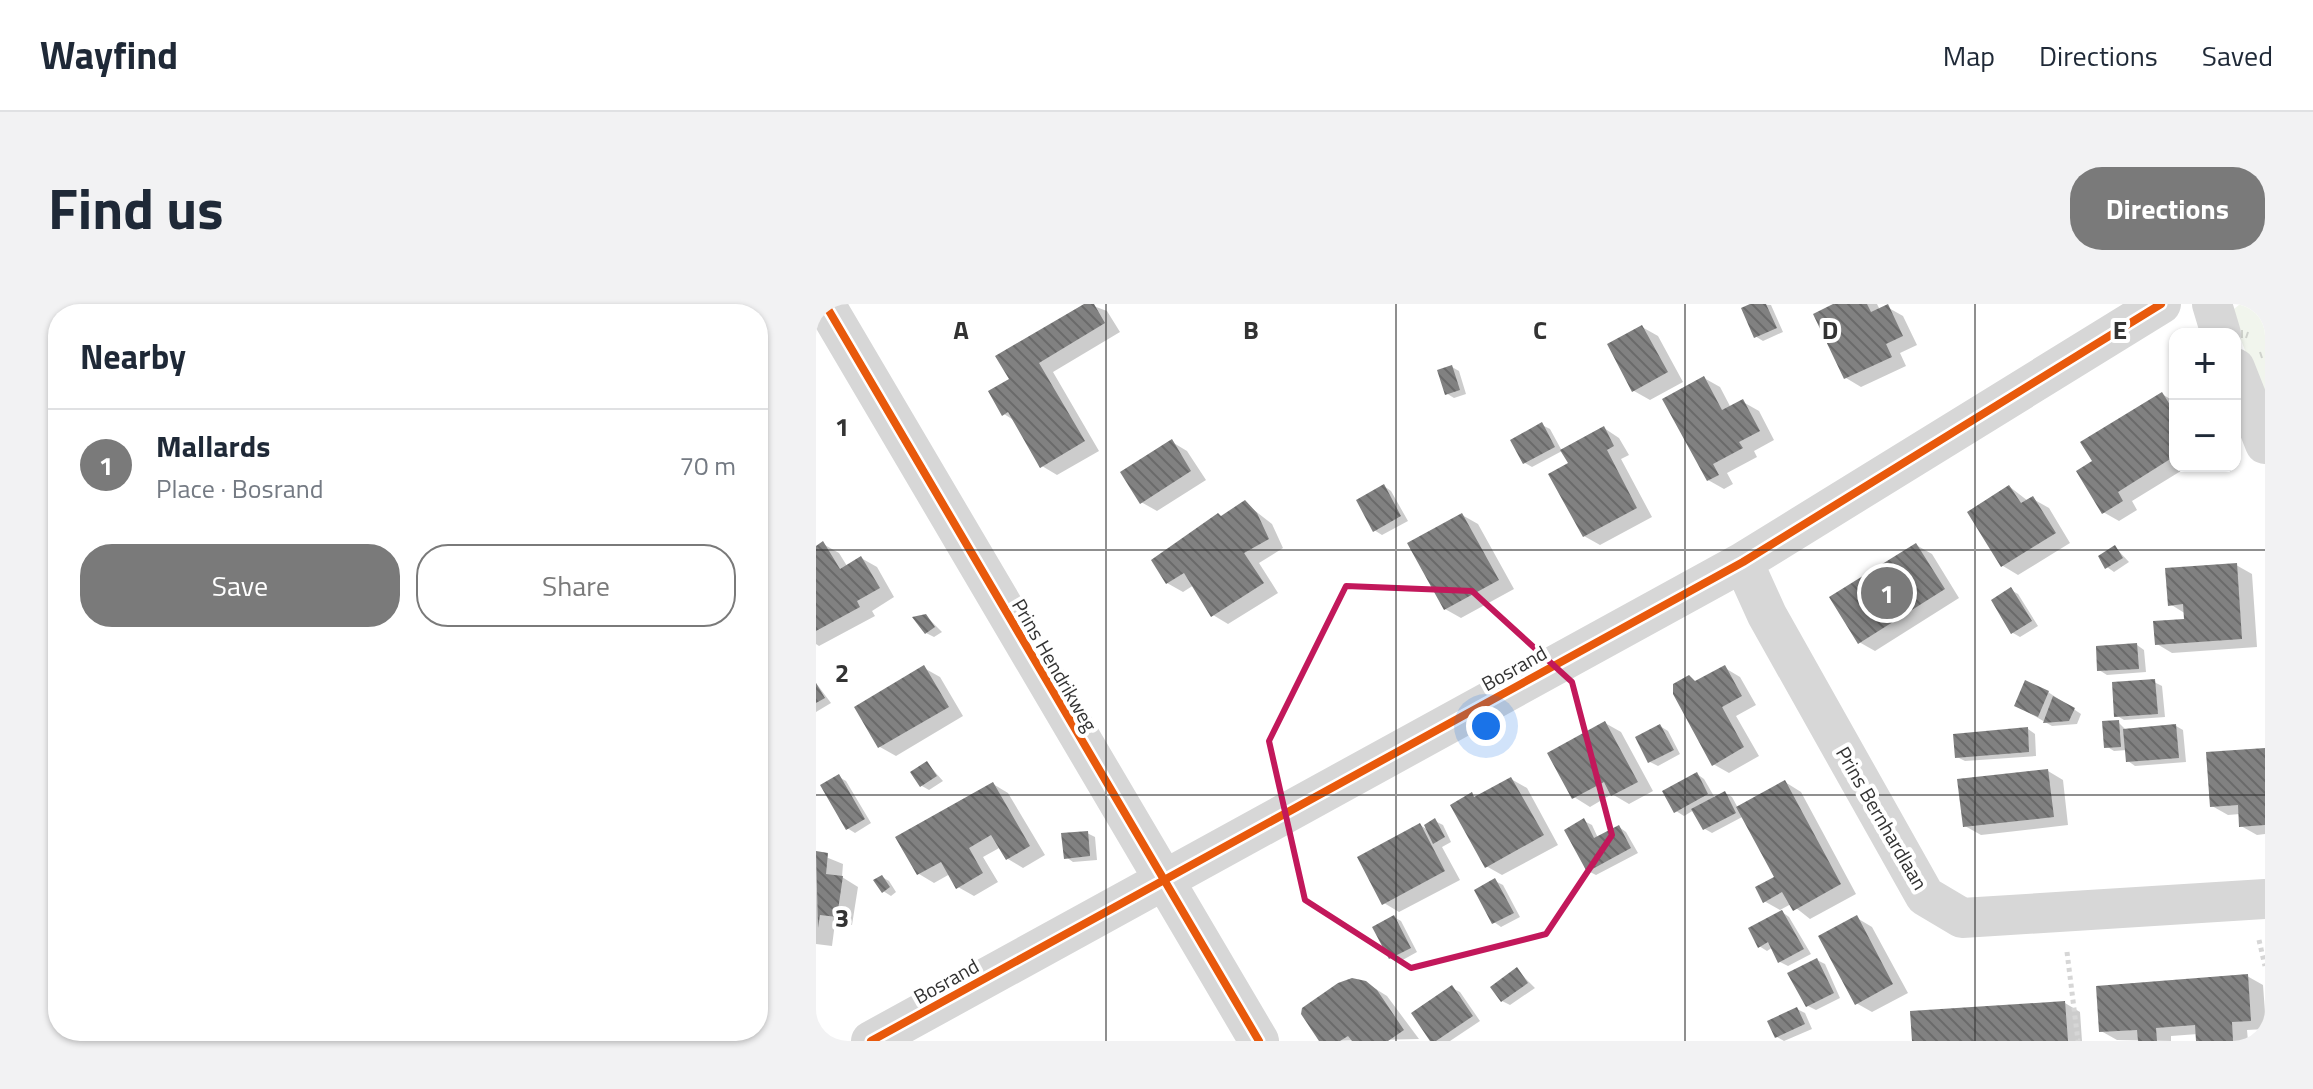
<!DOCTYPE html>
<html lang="en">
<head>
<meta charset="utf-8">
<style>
	:root { --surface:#fff; --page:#f2f2f3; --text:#1f2937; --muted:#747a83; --line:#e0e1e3; --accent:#7a7a7a }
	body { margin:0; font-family:"Titillium Web",sans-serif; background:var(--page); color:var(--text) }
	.controls { position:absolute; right:24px; top:24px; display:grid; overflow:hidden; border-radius:16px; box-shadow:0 2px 6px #0004 }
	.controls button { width:72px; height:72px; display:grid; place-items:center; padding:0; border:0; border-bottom:2px solid var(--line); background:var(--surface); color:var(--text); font:40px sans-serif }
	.you { position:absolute; left:670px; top:422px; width:28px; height:28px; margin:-20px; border:6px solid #fff; border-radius:50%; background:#1a73e8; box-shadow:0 0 0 12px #1a73e833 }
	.badge { display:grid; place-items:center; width:52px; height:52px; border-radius:50%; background:var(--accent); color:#fff; font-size:26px; font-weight:700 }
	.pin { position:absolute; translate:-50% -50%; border:4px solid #fff; box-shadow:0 2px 8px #0006 }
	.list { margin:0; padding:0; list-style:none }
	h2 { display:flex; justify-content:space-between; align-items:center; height:104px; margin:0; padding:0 32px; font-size:34px }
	h2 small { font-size:26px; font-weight:400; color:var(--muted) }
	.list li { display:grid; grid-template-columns:52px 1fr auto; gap:24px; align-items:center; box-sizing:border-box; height:112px; padding:0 32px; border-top:2px solid var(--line) }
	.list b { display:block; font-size:30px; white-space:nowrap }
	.list p { margin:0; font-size:26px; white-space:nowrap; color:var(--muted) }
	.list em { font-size:26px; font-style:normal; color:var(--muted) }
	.actions { display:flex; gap:16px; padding:24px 32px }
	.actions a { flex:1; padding:18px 0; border:2px solid var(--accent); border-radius:32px; text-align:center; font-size:28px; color:var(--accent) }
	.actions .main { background:var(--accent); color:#fff }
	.map { position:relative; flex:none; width:1449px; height:737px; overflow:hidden; border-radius:32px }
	header { display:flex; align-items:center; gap:48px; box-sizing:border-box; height:112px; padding:0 40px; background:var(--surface); border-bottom:2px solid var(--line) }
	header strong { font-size:38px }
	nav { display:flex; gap:44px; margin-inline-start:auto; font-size:28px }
	.intro { display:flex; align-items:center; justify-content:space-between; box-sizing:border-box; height:192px; padding:0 48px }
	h1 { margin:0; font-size:56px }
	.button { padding:20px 36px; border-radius:32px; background:var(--accent); color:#fff; font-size:28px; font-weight:700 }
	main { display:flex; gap:48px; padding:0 48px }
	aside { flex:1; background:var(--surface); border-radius:32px; box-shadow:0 2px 6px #0004 }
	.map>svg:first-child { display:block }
	.grass { fill:url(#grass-tufts) }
	.shadow { fill:#0003 }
	.building { fill:url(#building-back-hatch) }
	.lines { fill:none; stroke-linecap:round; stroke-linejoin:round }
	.path { stroke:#d6d6d6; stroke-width:5; stroke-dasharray:4 4; stroke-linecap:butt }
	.minor { stroke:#d7d7d7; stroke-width:40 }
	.cycleway-casing { stroke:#fff; stroke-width:13 }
	.cycleway { stroke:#e8590c; stroke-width:8 }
	.marked { fill:none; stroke:#c2185b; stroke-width:6; stroke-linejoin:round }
	.grid { fill:none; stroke:#333; stroke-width:2; stroke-opacity:0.55 }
	.labels { text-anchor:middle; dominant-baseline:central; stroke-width:8; stroke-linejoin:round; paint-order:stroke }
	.street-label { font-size:20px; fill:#333; stroke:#fff }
	.grid-label { font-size:26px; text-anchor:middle; font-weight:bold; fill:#333; stroke:#fff; stroke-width:8; stroke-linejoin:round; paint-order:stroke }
</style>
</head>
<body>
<header>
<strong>Wayfind</strong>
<nav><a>Map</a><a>Directions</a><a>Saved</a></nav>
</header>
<div class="intro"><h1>Find us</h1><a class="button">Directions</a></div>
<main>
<aside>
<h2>Nearby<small></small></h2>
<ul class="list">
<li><span class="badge">1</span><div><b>Mallards</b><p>Place · Bosrand</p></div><em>70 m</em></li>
</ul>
<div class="actions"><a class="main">Save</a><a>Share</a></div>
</aside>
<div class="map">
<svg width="1449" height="737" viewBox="0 0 1449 737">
	<defs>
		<pattern id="grass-tufts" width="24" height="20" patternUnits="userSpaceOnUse" patternTransform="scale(2)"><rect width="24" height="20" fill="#f1f5ed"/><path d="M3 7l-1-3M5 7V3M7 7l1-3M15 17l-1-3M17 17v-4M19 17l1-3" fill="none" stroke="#cfd2cc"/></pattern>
		<pattern id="building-back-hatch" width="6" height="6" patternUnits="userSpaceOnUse" patternTransform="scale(2)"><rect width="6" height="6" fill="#818181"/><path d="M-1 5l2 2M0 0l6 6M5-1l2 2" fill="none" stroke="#6a6a6a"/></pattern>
	</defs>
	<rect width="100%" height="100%" fill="#fff"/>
	<path class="grass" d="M1424,0H1449V98L1418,18V5Z"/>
	<path class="shadow" d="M272,0L291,7L304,28L237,68L283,147L241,171L226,162L199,117L188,110L195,76Z
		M939,0L955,1L967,28L947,37L939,32Z
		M1022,0H1061L1064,6L1071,3L1087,12L1101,41L1084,49L1090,62L1045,83L1030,74Z
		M826,23L842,32L867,78L834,96L818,87Z
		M636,63L643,67L650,90L638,94L630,89Z
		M888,74L904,83L915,104L927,98L943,107L958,136L938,147L941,153L911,169L917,180L908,185L892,176Z
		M1346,90L1359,98V162H1373L1316,197L1321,206L1303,217L1287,208L1279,158Z
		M726,121L734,125L746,147L716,163L709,159Z
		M788,124L803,134L813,151L805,155L836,213L784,241L768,232L754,160Z
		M356,138L371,147L390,176L341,207L325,198Z
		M568,182L575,187L592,217L566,231L558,226Z
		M1194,183L1212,197L1217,195L1233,204L1254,239L1202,271L1187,262Z
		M429,199L456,220L467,244L443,259L462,289L412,320L397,311L378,281L367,288L351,279L406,213Z
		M646,211L662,220L698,285L645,314L629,305Z
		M7,240L23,249L31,262L45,254L61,263L78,293L56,307L59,312L3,342L0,340V244Z
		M1100,241L1116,250L1143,294L1059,347L1043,338Z
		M1299,243L1313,258L1298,268L1291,263Z
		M1420,261L1436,270L1441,343L1356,349L1341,340L1370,317V310L1354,300Z
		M1195,286L1202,290L1222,322L1204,333L1197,329Z
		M110,312L126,328L118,333L110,329Z
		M1321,341L1328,346L1330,368L1291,371L1283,366Z
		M108,364L124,373L147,412L80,452L64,443L40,404Z
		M909,364L924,373L940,401L920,412L943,452L913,469L897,460L881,379Z
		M1338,378L1346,382L1349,413L1308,416L1300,411Z
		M0,379L15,399L0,408Z
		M1232,388L1265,410L1261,420L1236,422L1208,406Z
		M1302,418L1310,426L1360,422L1367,426L1370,458L1319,462L1312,457L1311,446L1298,447L1290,442Z
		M789,419L805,428L837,487L813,500L796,490L774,503L758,493Z
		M844,422L852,427L864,450L842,462L834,458Z
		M1212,425L1219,430L1220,452L1149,457L1141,453Z
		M1449,446V530L1441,531L1425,522L1424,510L1412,511L1396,502Z
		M111,459L127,477L113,486L106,482Z
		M1232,467L1247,476L1252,521L1165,531L1149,522Z
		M881,470L888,475L899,494L909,489L916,493L922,504L969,478L985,488L1040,590L994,615L975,600L964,606L948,597L961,573L928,512L896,529L889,525L878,506L868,512L860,507Z
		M23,473L30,477L55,519L39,529L31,524Z
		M695,475L711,484L742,541L686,571L670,562L656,491L661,494Z
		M177,480L192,489L229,551L207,564L192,555L185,543L167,553L182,578L158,592L142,583L134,570L118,579L103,570Z
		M619,517L627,521L635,538L626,543L644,576L583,608L568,599L604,521L612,526Z
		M768,517L776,521L782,534L803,523L810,528L822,549L780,571L772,567Z
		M271,529L279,533L281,556L257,558L250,553Z
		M0,549L27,560L26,573L42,583L36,621L19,619L16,642L0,640Z
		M66,573L73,577L80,588L75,592L67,587Z
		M679,577L687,581L704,613L685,623L678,618Z
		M966,608L973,613L995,650L972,662L964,658L957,643L951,647L943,642Z
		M578,613L585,617L601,648L583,658L575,654Z
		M1041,614L1056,623L1092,689L1056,708L1040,699Z
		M1001,656L1009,660L1024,694L1000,706L992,702Z
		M701,666L719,684L694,701L686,697Z
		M1431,672L1447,681L1449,708V725L1431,726L1432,737H1382V730L1355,732V737L1301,736L1285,727Z
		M555,682L571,692L603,735L506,737Z
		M636,684L644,688L664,717L634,737H617Z
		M1249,699L1264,708L1266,737H1098Z
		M981,705L989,709L996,725L968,737L961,733Z"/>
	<path class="building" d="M268,0H278L289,19L223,59L269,137L224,164L192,108L186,112L172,87L193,75L179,52Z
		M934,0H950L961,24L938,34L925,4Z
		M1017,0H1051L1055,8L1072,0L1087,32L1070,40L1076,53L1028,75L997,10Z
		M826,21L852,68L816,88L791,40Z
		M636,61L644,86L629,91L621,66Z
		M888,72L906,106L927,95L944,127L923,138L927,144L897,160L903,171L891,177L846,95Z
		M1346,88L1359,109V152L1302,188L1307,197L1286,210L1260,167L1276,157L1264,138Z
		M726,118L739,143L707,160L694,136Z
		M788,122L798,142L791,146L821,204L767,233L732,170L752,159L744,146Z
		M356,135L375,167L324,200L304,168Z
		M568,180L585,212L557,228L540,196Z
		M1193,181L1205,199L1217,192L1240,229L1185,263L1151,208Z
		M429,196L441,209L453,235L428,249L448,279L395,313L368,269L350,280L335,256L402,209L405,212Z
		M646,209L683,276L628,306L591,239Z
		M7,237L24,265L45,252L64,284L41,297L44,303L0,327V242Z
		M1100,239L1129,285L1042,340L1013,293Z
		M1299,241L1307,254L1289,265L1282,252Z
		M1421,259L1426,335L1339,341L1337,317L1368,315L1367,300L1352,302L1349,264Z
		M1195,283L1216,317L1195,330L1175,296Z
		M110,310L119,323L109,330L96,313Z
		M1321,339L1323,365L1281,367L1280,342Z
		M108,361L133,403L62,444L38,403Z
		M909,361L926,392L906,403L928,443L896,462L857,390V380L873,371L879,377Z
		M1339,375L1342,410L1298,413L1296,378Z
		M1209,376L1233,387L1222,413L1198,402Z
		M0,379L9,394L0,399Z
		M1237,392L1259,404L1253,417L1227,419Z
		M1303,416L1305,443L1288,444L1286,417Z
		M789,417L822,478L795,492L788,478L756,495L731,449Z
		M844,420L858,446L832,459L819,433Z
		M1360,420L1363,454L1310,458L1307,425Z
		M1212,423L1213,448L1139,454L1137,430Z
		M1449,444V521L1423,523L1422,501L1394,503L1390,448Z
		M111,457L121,472L104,483L94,468Z
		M1232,465L1238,513L1147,523L1141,475Z
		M881,468L892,490L858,509L846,487Z
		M23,470L49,515L30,526L4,481Z
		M695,473L728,531L669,564L634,501L656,488L658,493Z
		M969,476L1025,580L977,607L966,588L947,599L939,583L958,573L920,503Z
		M177,478L214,542L190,556L175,531L153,544L167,569L140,585L125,558L101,571L79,533Z
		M909,487L920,509L887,526L875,505Z
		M619,514L629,533L617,540L608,521Z
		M768,514L778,534L803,521L815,544L771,568L748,526Z
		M604,519L629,567L566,601L541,553Z
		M272,527L274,552L248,555L245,529Z
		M0,547L12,549L10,570L27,572L21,613L4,611L2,624Z
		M66,571L74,583L66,589L57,576Z
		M679,574L698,609L676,620L658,586Z
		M966,606L988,645L962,659L952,638L942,644L932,624Z
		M578,611L595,644L573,655L556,623Z
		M1041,611L1077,680L1039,701L1002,632Z
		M1001,654L1018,689L990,703L971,669Z
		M701,663L712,679L685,698L674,683Z
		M1432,670L1435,717L1416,718L1417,737H1380L1379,721L1340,724L1341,737H1322L1321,726L1283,728L1280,682Z
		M536,674L550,677L561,686L588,726L572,737H536L532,732L524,737H503L485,710L486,704L522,679Z
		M636,681L657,712L620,737H614L595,709Z
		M1249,697L1252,737H1096L1094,707Z
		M981,703L989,720L959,734L951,717Z"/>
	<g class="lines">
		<path class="path" d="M1443,636L1449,662
			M1251,648L1262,737H1268"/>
		<path class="minor" d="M9,0L443,737
			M1396,0L1405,30
			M1419,64L1449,140
			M927,258L951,311L1109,592L1146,614L1449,595
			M55,737L927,258L1345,0"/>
		<g class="cycleway-casing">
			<path id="cycleway" d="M9,0L443,737
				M55,737L927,258L1345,0"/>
		</g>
		<use href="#cycleway" class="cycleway"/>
	</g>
	<path class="marked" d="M530,282L656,287L756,378L796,531L730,630L595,664L489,596L453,437Z"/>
	<path class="grid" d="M290,0V737M580,0V737M869,0V737M1159,0V737M0,246H1449M0,491H1449"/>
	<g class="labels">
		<g class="street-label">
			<text transform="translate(239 361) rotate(60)">Prins Hendrikweg</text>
			<text transform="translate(698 364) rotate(-29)">Bosrand</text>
			<text transform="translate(1066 514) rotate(60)">Prins Bernhardlaan</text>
			<text transform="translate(130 677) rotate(-29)">Bosrand</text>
		</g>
	</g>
	<g class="grid-label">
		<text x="145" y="35">A</text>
		<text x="435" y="35">B</text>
		<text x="724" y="35">C</text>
		<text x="1014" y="35">D</text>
		<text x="1304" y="35">E</text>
		<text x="26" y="132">1</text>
		<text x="26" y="378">2</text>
		<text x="26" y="623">3</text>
	</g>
</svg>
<div class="controls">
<button>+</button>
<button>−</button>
</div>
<div class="you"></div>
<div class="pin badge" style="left:1071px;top:289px">1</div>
</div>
</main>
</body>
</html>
